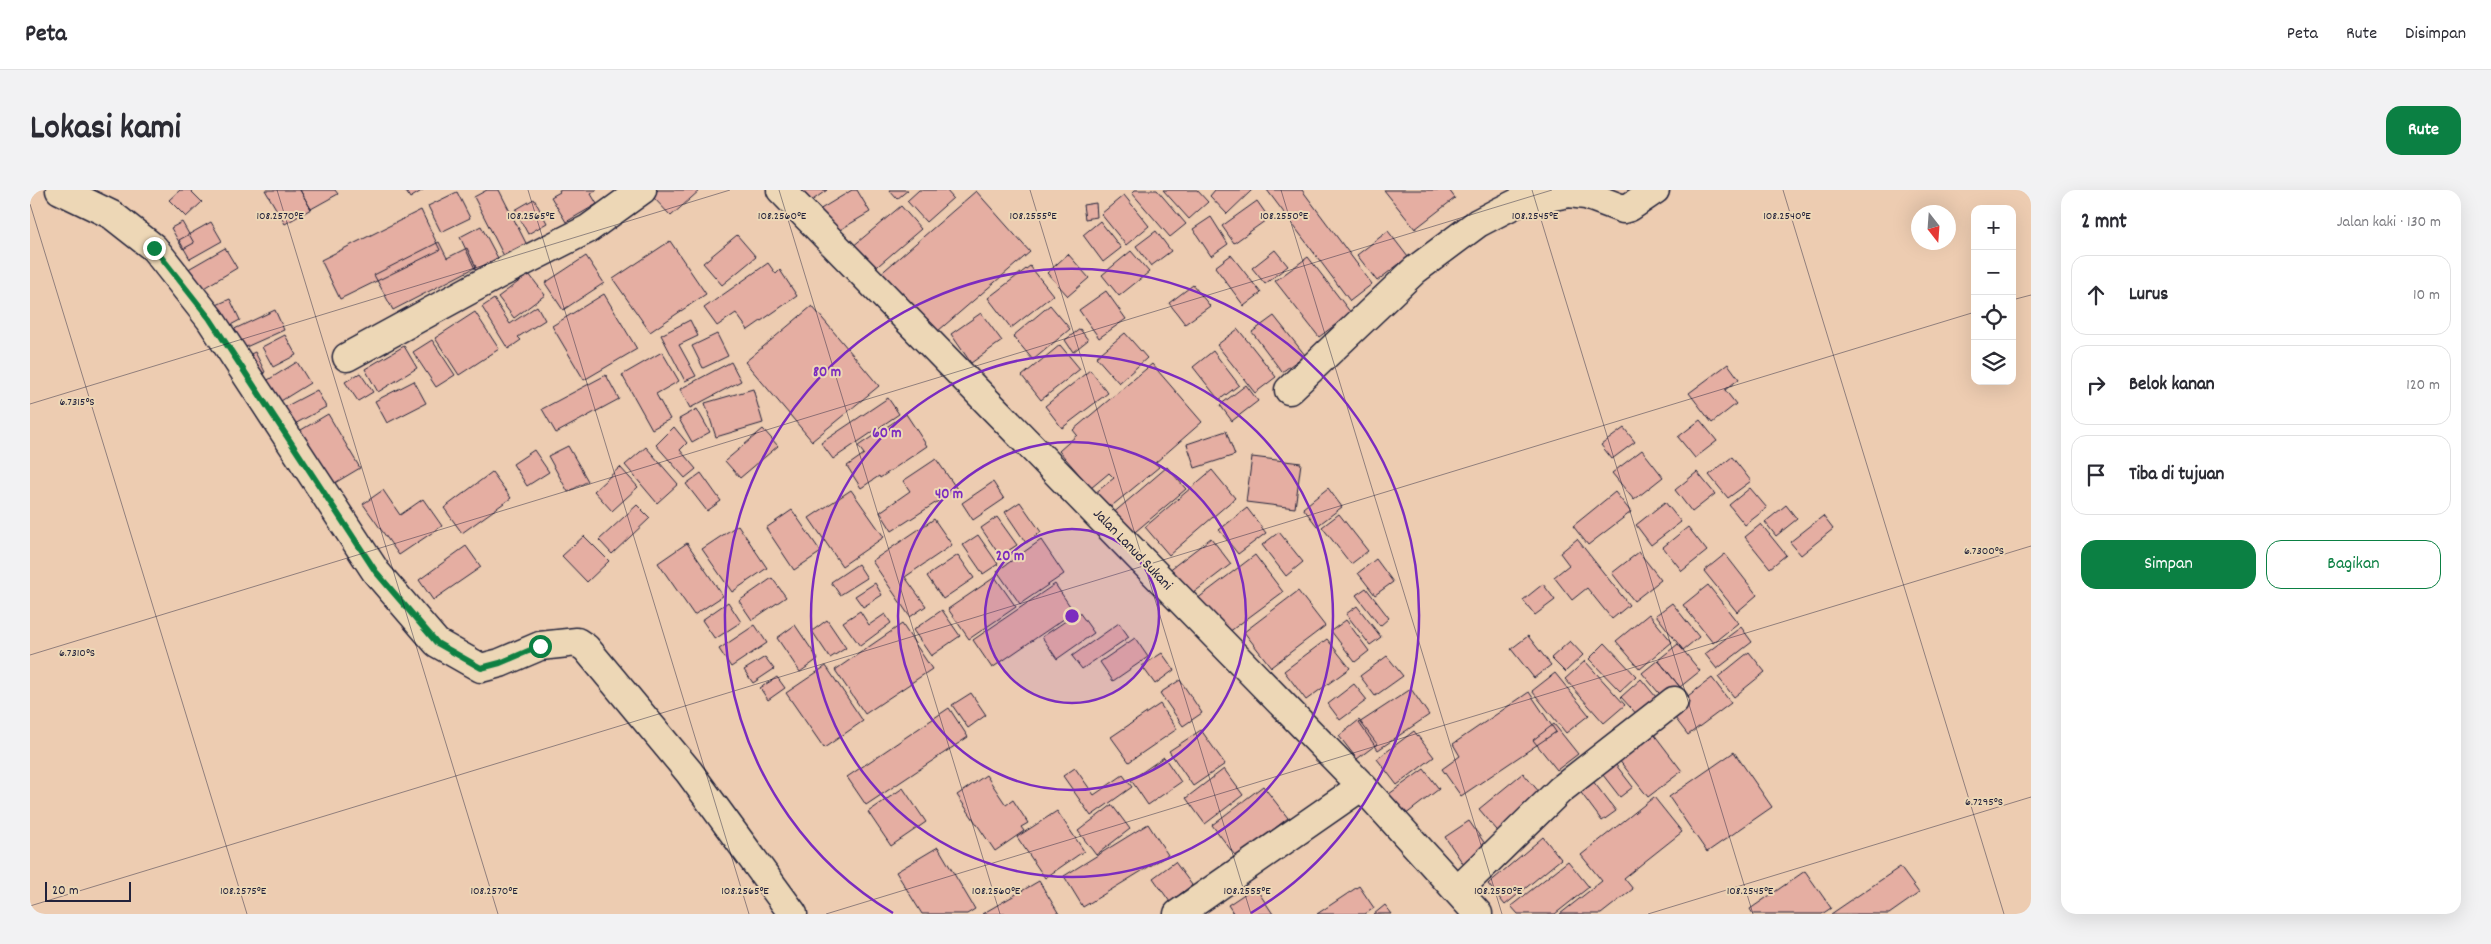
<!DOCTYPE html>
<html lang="id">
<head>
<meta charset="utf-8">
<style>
	:root { --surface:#fff; --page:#f2f2f3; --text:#2b2b33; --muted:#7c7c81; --line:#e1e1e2; --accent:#0b8043 }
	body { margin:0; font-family:Dekko,sans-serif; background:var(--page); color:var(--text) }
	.controls { position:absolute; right:15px; top:15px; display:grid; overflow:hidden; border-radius:10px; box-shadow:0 5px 20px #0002 }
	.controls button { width:45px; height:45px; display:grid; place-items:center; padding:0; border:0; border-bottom:1px solid var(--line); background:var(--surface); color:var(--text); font:25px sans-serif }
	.compass { position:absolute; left:1881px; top:15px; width:45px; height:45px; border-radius:50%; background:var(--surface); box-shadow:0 5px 20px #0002; rotate:163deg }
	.scale { position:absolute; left:15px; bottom:12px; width:86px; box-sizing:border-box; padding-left:5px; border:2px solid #22223b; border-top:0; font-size:14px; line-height:18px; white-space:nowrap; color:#22223b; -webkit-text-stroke:4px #edd7b6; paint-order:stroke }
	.stop { position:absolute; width:15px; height:15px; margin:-11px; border:4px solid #0b8043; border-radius:50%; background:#fff }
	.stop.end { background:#0b8043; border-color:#fff; box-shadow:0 1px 5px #0008 }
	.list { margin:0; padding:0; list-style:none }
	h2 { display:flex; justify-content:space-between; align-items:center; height:65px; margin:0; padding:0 20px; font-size:21px }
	h2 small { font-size:16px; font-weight:400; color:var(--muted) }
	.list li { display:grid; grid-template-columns:32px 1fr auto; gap:15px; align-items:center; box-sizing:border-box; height:80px; margin:0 10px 10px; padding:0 10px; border:1px solid var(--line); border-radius:15px }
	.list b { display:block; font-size:19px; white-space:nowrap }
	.list em { font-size:16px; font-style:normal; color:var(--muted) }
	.actions { display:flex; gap:10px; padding:15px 20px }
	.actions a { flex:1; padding:11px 0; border:1px solid var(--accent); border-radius:15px; text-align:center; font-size:18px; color:var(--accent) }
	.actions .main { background:var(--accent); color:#fff }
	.icon { flex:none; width:28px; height:28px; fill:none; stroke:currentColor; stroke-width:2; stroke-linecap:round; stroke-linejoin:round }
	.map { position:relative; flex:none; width:2001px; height:724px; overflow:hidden; border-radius:15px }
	header { display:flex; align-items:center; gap:30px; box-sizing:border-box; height:70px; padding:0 25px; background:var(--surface); border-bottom:1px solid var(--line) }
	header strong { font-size:24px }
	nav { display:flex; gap:28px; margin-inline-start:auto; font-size:18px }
	.intro { display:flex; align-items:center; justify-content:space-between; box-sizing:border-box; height:120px; padding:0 30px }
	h1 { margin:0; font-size:35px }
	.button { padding:12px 22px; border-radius:15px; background:var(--accent); color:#fff; font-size:18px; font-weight:700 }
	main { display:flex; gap:30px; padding:0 30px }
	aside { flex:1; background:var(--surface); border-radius:15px; box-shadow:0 5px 20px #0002 }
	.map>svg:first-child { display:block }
	.building { fill:#e5aea2; stroke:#22223b }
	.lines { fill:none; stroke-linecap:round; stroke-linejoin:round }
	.minor-casing { stroke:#22223b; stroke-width:31 }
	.minor { stroke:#edd7b6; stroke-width:28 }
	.route { stroke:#0b8043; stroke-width:6 }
	.ticks { fill:none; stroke:#22223b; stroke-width:1; stroke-opacity:0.45 }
	.ring { fill:none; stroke:#7b2cbf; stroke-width:2.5 }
	.labels { text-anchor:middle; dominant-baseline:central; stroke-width:4; stroke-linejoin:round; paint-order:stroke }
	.street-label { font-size:15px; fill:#22223b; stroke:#edd7b6 }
	.ticks-label { font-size:12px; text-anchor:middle; fill:#22223b; stroke:#edd7b6; stroke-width:4; stroke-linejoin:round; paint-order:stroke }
	.centre { fill:#7b2cbf; stroke:#edd7b6; stroke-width:2.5 }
	.ring-label { font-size:15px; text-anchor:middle; font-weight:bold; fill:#7b2cbf; stroke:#edd7b6; stroke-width:4; stroke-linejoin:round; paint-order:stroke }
</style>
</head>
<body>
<header>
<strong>Peta</strong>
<nav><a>Peta</a><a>Rute</a><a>Disimpan</a></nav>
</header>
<div class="intro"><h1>Lokasi kami</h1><a class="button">Rute</a></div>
<main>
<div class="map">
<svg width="2001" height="724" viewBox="0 0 2001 724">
	<rect width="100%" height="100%" fill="#edccb1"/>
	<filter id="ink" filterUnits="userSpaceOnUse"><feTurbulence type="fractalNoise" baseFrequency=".02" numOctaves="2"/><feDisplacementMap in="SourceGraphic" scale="10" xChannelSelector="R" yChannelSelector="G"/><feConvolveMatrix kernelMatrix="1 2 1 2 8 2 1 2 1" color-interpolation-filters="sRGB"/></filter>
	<g filter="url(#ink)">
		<path class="building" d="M150,0H160L172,12L156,27L139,10Z
			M235,0H270L281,19L255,34Z
			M270,0H305L308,4L281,19Z
			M375,0H393L380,8Z
			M457,0H469L498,57L475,68L444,7Z
			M529,0H567L561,4L567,14L536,32L521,7L530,2Z
			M628,0H670L641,26L622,6Z
			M766,0H797L777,14Z
			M822,0H827L840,22L803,44L789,20Z
			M859,0H878L867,9Z
			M889,0H916L923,8L896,32L877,11Z
			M1105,0H1127L1156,34L1140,47L1102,3Z
			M1133,0H1167L1178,12L1159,29Z
			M1185,0H1222L1197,24L1180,6Z
			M1237,0H1272L1342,94L1320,111Z
			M1354,0H1419L1425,8L1385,39Z
			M946,1L1000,62L901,147L848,86Z
			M427,2L440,28L411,42L398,16Z
			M1094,5L1119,36L1096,55L1071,24Z
			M504,9L517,33L498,44L485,20Z
			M1227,11L1239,28L1204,53L1192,36Z
			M1066,13L1067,27L1055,29L1053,15Z
			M871,16L891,39L842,81L822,57Z
			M391,20L410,60L310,109L291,70Z
			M1181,27L1198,54L1181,66L1163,39Z
			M1070,31L1091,58L1073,72L1053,45Z
			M152,32L164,53L153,59L141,38Z
			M181,32L192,51L160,69L149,50Z
			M451,36L469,70L446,81L430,47Z
			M1126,41L1141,61L1121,76L1106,56Z
			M1358,41L1378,67L1347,91L1327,65Z
			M707,45L726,67L692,95L673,73Z
			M640,51L676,104L620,142L583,89Z
			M409,52L417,68L437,58L446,77L363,120L344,85Z
			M195,58L207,78L167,102L155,81Z
			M1245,60L1258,76L1235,94L1222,78Z
			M1101,61L1119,82L1089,106L1072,85Z
			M1038,64L1059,88L1038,106L1017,83Z
			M1201,65L1231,103L1214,116L1185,77Z
			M556,66L574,93L533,120L515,93Z
			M1278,67L1321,123L1289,147L1245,91Z
			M738,73L746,84L750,80L767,106L718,140L706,123L687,136L674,118Z
			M1000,76L1023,105L981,138L958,108Z
			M499,84L515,105L484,128L468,107Z
			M1163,95L1180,116L1155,134L1139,113Z
			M1076,101L1096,129L1069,148L1049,120Z
			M574,104L607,159L554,190L522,136Z
			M200,109L210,130L193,139L182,117Z
			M464,109L480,134L507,116L515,130L488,147L491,150L478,159L452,117Z
			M1020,115L1040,139L1003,170L983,146Z
			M782,116L849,196L782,251L715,172Z
			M245,120L254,140L207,161L198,142Z
			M445,122L469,159L429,185L405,148Z
			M951,123L972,151L941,173L921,144Z
			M1244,126L1275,165L1252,182L1222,142Z
			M660,130L668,146L649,155L666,186L655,191L631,145Z
			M1050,139L1058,150L1043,162L1035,150Z
			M1208,139L1246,187L1225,203L1187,155Z
			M1095,143L1117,168L1089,193L1066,167Z
			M687,144L698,166L673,178L662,156Z
			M255,145L266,165L243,177L232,157Z
			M402,150L425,185L406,197L383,162Z
			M1030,155L1050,179L1011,210L992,186Z
			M374,156L387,178L348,202L335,179Z
			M1183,161L1209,195L1189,210L1163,177Z
			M225,162L235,182L225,188L214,167Z
			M632,162L649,191L626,204L640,229L622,239L592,185Z
			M267,172L280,193L246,214L233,193Z
			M701,172L711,191L660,218L650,199Z
			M1122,174L1172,232L1125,273L1129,277L1078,319L1065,303L1084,288L1079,283L1061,298L1029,261L1047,245L1043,240Z
			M1698,174L1709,189L1695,200L1706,214L1682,233L1659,203Z
			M1060,180L1078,203L1032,238L1015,216Z
			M330,183L343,202L328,211L315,192Z
			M576,185L589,209L526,243L512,219Z
			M384,191L396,213L357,233L345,211Z
			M1216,195L1228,211L1202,231L1190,215Z
			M723,199L733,233L686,247L675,213Z
			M287,200L296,217L261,236L251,219Z
			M858,208L869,224L803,269L791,253Z
			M667,219L680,242L662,252L649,229Z
			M298,224L330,278L298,297L266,243Z
			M876,224L897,256L850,288L849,286L831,298L817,276L834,264L828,256Z
			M1670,230L1687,251L1665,268L1648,247Z
			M644,237L657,253L650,260L666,279L655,288L626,255Z
			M1594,238L1605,252L1582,269L1571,255Z
			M733,239L748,256L710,288L695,271Z
			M1196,241L1205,265L1165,278L1157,254Z
			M538,256L558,291L538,302L518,266Z
			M616,257L648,294L627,313L595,275Z
			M504,260L519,282L497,296L483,274Z
			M1612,260L1633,287L1604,310L1582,283Z
			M1222,267L1271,273L1265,318L1216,312Z
			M1702,267L1721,291L1698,308L1679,285Z
			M906,269L927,299L862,341L850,322L880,301L873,291Z
			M590,277L608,297L582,321L564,301Z
			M1137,277L1156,299L1099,347L1081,325Z
			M1182,280L1205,308L1139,365L1115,337Z
			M462,282L481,308L432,343L414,318Z
			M1667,282L1685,304L1662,322L1645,300Z
			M671,283L691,311L677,321L656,294Z
			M963,292L974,309L943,330L932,313Z
			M1298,298L1312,317L1287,336L1273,318Z
			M1720,298L1737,318L1715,335L1699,315Z
			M353,300L370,325L393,309L412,336L369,365L333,314Z
			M821,300L854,347L812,376L779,328Z
			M1585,302L1601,322L1558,355L1543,336Z
			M990,312L1011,342L996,353L975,322Z
			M1635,312L1651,332L1621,355L1606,335Z
			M607,315L620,328L582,364L569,350Z
			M1756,315L1767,329L1746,346L1735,332Z
			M1217,318L1236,343L1208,364L1189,340Z
			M762,320L791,362L764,380L736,338Z
			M1309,324L1338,361L1321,374L1292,337Z
			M1793,326L1803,339L1771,365L1760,352Z
			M967,327L987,355L970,366L951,338Z
			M904,329L922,355L875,387L896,416L880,427L842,371Z
			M1731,334L1756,365L1740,378L1715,347Z
			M708,335L737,378L702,402L672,359Z
			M1658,337L1677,361L1652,381L1633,357Z
			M1249,342L1273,372L1256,386L1232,355Z
			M948,345L968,374L953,384L933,355Z
			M554,346L579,371L557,392L532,366Z
			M1181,348L1201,374L1154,410L1134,384Z
			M1547,349L1599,415L1582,429L1557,398L1542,410L1524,387L1539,375L1530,363Z
			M1011,350L1034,384L990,414L967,381Z
			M657,353L693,406L664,425L628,373Z
			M436,356L451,377L403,410L389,390Z
			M1609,362L1631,390L1604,411L1582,383Z
			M1695,364L1727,405L1707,422L1674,381Z
			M928,365L944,388L913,409L897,386Z
			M1225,365L1253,402L1195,445L1167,409Z
			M1346,369L1363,392L1345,405L1328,383Z
			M828,374L837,388L810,405L801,392Z
			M965,387L986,417L939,449L918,419Z
			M742,388L756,407L722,430L709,411Z
			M845,393L852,405L833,417L825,406Z
			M1025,394L1044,422L962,478L943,450Z
			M1513,394L1525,410L1505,425L1493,410Z
			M1678,395L1708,433L1683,453L1653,415Z
			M1336,398L1359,428L1350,436L1326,405Z
			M1268,401L1295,436L1241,477L1214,442Z
			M698,412L711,432L685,449L672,430Z
			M1642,413L1669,447L1653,460L1626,425Z
			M1327,416L1351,447L1340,455L1316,424Z
			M912,420L930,446L901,466L883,440Z
			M830,421L839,435L855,424L861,433L830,456L813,432Z
			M1049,422L1064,443L1027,469L1012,447Z
			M1619,424L1642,452L1610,479L1586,451Z
			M797,430L816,458L800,468L782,441Z
			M1316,430L1339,461L1325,472L1301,441Z
			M1089,433L1099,447L1052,479L1042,466Z
			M872,434L902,479L835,524L805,480Z
			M725,435L737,453L701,477L689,459Z
			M765,435L788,469L770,482L747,448Z
			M1711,437L1722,452L1687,479L1675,464Z
			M1498,446L1521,475L1504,488L1481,459Z
			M1105,448L1118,467L1083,491L1070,472Z
			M1297,449L1320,478L1276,510L1254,481Z
			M1540,451L1553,465L1535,482L1521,468Z
			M1575,453L1606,486L1590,501L1559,469Z
			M1648,454L1670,481L1650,497L1628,470Z
			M1719,462L1735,482L1704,507L1688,487Z
			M1132,463L1144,480L1125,494L1112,476Z
			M1357,466L1373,486L1345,506L1330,486Z
			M735,467L744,479L723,493L714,480Z
			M1628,470L1650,497L1634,509L1612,483Z
			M1555,471L1595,515L1574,533L1535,489Z
			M796,476L833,531L794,558L756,503Z
			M1525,483L1559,525L1536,543L1502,501Z
			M747,487L755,498L738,510L730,498Z
			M1682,488L1701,513L1658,545L1639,520Z
			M1611,489L1631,513L1611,529L1591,507Z
			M1150,490L1172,523L1153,536L1130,503Z
			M1324,494L1337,510L1310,530L1298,514Z
			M1381,499L1399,525L1348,560L1329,533Z
			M1499,502L1526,542L1431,606L1412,579L1430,566L1423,554Z
			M941,503L956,525L938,538L922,515Z
			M1130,514L1147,539L1099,572L1081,547Z
			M919,518L938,547L836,615L817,587Z
			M1329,530L1347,554L1327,569L1309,546Z
			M1524,534L1548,564L1527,580L1503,550Z
			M1620,539L1652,581L1618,607L1585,565Z
			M1171,540L1195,574L1163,596L1139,561Z
			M1384,541L1404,567L1367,595L1347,569Z
			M1704,562L1742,617L1677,662L1639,607Z
			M1579,566L1603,597L1590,607L1566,576Z
			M1134,567L1151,592L1118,615L1101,590Z
			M1045,578L1064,605L1093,585L1102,597L1061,626L1033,586Z
			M1194,579L1213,605L1175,634L1156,608Z
			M1394,579L1409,599L1375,625L1359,604Z
			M1493,583L1516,610L1472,646L1449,619Z
			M956,585L976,615L983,610L998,633L991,637L994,641L965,661L927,605Z
			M1559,586L1586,621L1572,631L1546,596Z
			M1233,596L1258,628L1207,668L1182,635Z
			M873,598L896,632L861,656L838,622Z
			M1624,607L1652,642L1594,688L1603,699L1571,724H1530L1572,691L1551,665Z
			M1082,615L1100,639L1066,665L1048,641Z
			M1027,621L1054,661L1015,688L987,647Z
			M1439,631L1458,658L1434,675L1415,647Z
			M1118,634L1138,665L1053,717L1034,686Z
			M1513,647L1531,669L1475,715L1458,694Z
			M908,657L945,719L937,724H892L866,682Z
			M1538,671L1559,697L1525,724H1488L1481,716Z
			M1145,672L1162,695L1140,712L1123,688Z
			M1870,677L1889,703L1859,724H1801Z
			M1775,681L1801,718L1792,724H1723L1720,719Z
			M1009,691L1029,724H952Z
			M1329,696L1344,718L1335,724H1287Z
			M1225,697L1243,724H1204L1198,715Z
			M1355,715L1362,724H1344Z"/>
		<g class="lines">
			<g class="minor-casing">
				<path id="minor" d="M30,0L82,25L124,58L180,129L346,382L407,453L451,478L470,473L510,456L547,452L556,458L659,582L763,724
					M751,0L1332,596L1448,724
					M317,167L469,84L558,39L612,0
					M1259,200L1385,80L1448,33L1469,22L1487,13L1539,3L1556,5L1593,19L1600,17L1625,0
					M1427,701L1530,600L1644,511
					M1148,724L1332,596"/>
			</g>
			<use href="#minor" class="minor"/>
		</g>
	</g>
	<g class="lines" filter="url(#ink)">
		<path class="route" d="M124,58L180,129L346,382L407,453L451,478L470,473L510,456"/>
	</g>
	<path class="ticks" d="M247,0L468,724M498,0L719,724M749,0L970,724M1000,0L1221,724M1251,0L1472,724M1502,0L1723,724M1753,0L1974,724M0,14L217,724M1982,110L2001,105M0,214L700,0M0,465L1522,0M0,716L1945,122M796,724L2001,356M1618,724L2001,607"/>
	<circle cx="1042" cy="426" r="87" fill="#7b2cbf" fill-opacity=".12"/>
	<g class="ring">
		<circle cx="1042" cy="426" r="87"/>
		<circle cx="1042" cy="426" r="174"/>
		<circle cx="1042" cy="426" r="261"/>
		<path d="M863 723A347 347 0 1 1 1221 723"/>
	</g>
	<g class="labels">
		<g class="street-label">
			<text transform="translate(1102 360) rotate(46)">Jalan Lanud Sukani</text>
		</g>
	</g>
	<g class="ticks-label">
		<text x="250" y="29">108.2570°E</text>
		<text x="501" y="29">108.2565°E</text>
		<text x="752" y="29">108.2560°E</text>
		<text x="1003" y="29">108.2555°E</text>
		<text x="1254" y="29">108.2550°E</text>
		<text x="1505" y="29">108.2545°E</text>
		<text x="1757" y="29">108.2540°E</text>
		<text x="47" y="215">6.7315°S</text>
		<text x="1954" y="364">6.7300°S</text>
		<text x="47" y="466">6.7310°S</text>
		<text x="1954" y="615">6.7295°S</text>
		<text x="213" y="704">108.2575°E</text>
		<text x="464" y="704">108.2570°E</text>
		<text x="715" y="704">108.2565°E</text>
		<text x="966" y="704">108.2560°E</text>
		<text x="1217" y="704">108.2555°E</text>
		<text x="1468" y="704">108.2550°E</text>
		<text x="1720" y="704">108.2545°E</text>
	</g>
	<circle cx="1042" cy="426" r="8" class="centre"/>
	<g class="ring-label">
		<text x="797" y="186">80 m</text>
		<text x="857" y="247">60 m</text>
		<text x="919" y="308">40 m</text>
		<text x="980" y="370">20 m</text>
	</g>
</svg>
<div class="controls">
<button>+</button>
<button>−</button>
<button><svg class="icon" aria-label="locate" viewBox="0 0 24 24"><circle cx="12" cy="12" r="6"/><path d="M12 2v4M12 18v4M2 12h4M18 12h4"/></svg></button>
<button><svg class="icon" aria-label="layers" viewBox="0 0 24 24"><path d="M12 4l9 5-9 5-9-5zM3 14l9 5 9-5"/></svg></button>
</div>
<svg class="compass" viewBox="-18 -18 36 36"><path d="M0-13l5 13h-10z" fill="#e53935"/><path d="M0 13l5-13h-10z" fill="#7c7c81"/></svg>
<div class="scale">20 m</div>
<div class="stop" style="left:510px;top:456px"></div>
<div class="stop end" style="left:124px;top:58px"></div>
</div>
<aside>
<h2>2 mnt<small>Jalan kaki · 130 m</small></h2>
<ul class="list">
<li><svg class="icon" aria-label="ahead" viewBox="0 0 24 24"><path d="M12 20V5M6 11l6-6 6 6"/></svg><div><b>Lurus</b></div><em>10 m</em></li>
<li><svg class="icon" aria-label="right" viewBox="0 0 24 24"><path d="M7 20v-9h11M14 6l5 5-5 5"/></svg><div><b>Belok kanan</b></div><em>120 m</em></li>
<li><svg class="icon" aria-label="arrive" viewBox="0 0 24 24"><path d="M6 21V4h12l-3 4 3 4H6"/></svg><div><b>Tiba di tujuan</b></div></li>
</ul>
<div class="actions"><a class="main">Simpan</a><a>Bagikan</a></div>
</aside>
</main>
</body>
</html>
